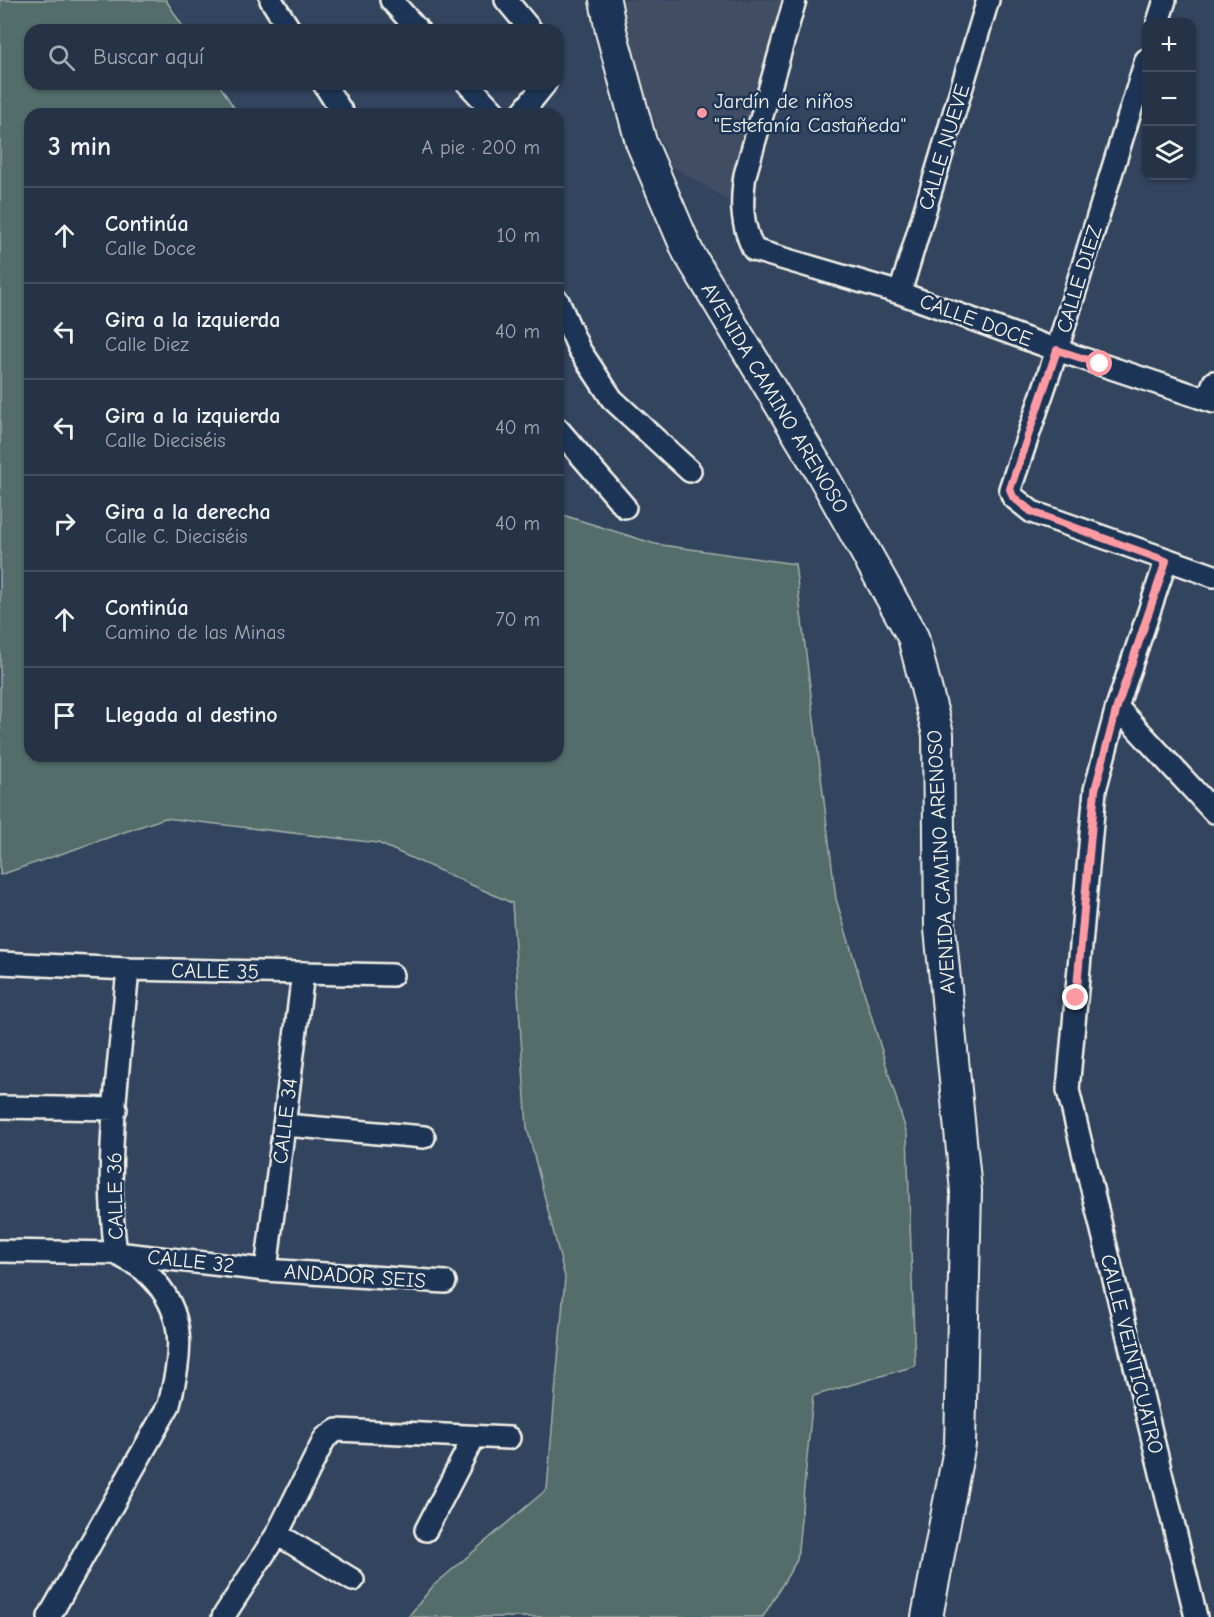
<!DOCTYPE html>
<html lang="es">
<head>
<meta charset="utf-8">
<style>
	:root { --surface:#263346; --page:#2e3b4d; --text:#f1f3f6; --muted:#a4aab3; --line:#424e5f }
	body { margin:0; font-family:"Comic Neue",sans-serif; background:var(--page); color:var(--text) }
	.controls { position:absolute; right:18px; top:18px; display:grid; overflow:hidden; border-radius:12px; box-shadow:0 2px 4px #0004 }
	.controls button { width:54px; height:54px; display:grid; place-items:center; padding:0; border:0; border-bottom:2px solid var(--line); background:var(--surface); color:var(--text); font:30px sans-serif }
	.stop { position:absolute; width:18px; height:18px; margin:-14px; border:4px solid #ff9aa2; border-radius:50%; background:#fff }
	.stop.end { background:#ff9aa2; border-color:#fff; box-shadow:0 2px 6px #0008 }
	.list { margin:0; padding:0; list-style:none }
	h2 { display:flex; justify-content:space-between; align-items:center; height:78px; margin:0; padding:0 24px; font-size:26px }
	h2 small { font-size:20px; font-weight:400; color:var(--muted) }
	.list li { display:grid; grid-template-columns:39px 1fr auto; gap:18px; align-items:center; box-sizing:border-box; height:96px; padding:0 24px; border-top:2px solid var(--line) }
	.list b { display:block; font-size:22px; white-space:nowrap }
	.list p { margin:0; font-size:20px; white-space:nowrap; color:var(--muted) }
	.list em { font-size:20px; font-style:normal; color:var(--muted) }
	.icon { flex:none; width:33px; height:33px; fill:none; stroke:currentColor; stroke-width:2; stroke-linecap:round; stroke-linejoin:round }
	.map { position:relative; flex:none; width:1214px; height:1617px; overflow:hidden }
	.search { position:absolute; background:var(--surface); box-shadow:0 2px 4px #0004; left:24px; top:24px; width:540px; height:66px; display:flex; align-items:center; gap:15px; box-sizing:border-box; padding:0 21px; border-radius:18px; color:var(--muted); font-size:22px }
	.panel { position:absolute; background:var(--surface); box-shadow:0 2px 4px #0004; left:24px; top:108px; width:540px; height:654px; border-radius:18px }
	.map>svg:first-child { display:block }
	.built { fill:#414e63 }
	.green { fill:#536d6a; stroke:#a4afa9; stroke-width:1.5 }
	.lines { fill:none; stroke-linecap:round; stroke-linejoin:round }
	.minor-casing { stroke:#f4f1e8; stroke-width:26 }
	.secondary-casing { stroke:#f4f1e8; stroke-width:34 }
	.minor { stroke:#1d3557; stroke-width:21 }
	.secondary { stroke:#1d3557; stroke-width:30 }
	.route { stroke:#ff9aa2; stroke-width:8 }
	.poi-dot { fill:#ff9aa2; stroke:#1d3557; stroke-width:2 }
	.labels { text-anchor:middle; dominant-baseline:central; stroke-width:5; stroke-linejoin:round; paint-order:stroke }
	.poi-label { font-size:21px; fill:#f4f1e8; stroke:#1d3557; text-anchor:start }
	.street-label { font-size:21px; fill:#f4f1e8; stroke:#1d3557 }
</style>
</head>
<body>
<div class="map">
<svg width="1214" height="1617" viewBox="0 0 1214 1617">
	<rect width="100%" height="100%" fill="#32445e"/>
	<filter id="ink" filterUnits="userSpaceOnUse"><feTurbulence type="fractalNoise" baseFrequency=".0167" numOctaves="2"/><feDisplacementMap in="SourceGraphic" scale="12" xChannelSelector="R" yChannelSelector="G"/><feConvolveMatrix kernelMatrix="1 2 1 2 8 2 1 2 1" color-interpolation-filters="sRGB"/></filter>
	<g filter="url(#ink)">
		<path class="built" d="M622,0H785L728,200L670,165L633,60Z"/>
		<path class="green" d="M0,0H166L185,30H30V84H219L238,114H30V756H558V509L563,515L655,544L795,564L836,899L907,1134L915,1366L813,1396L797,1560L763,1617H408L433,1586L547,1489L565,1277L527,1128L512,903L378,843L165,818L0,875Z"/>
		<g class="lines">
			<g class="minor-casing">
				<path id="minor" d="M271,0L290,30
					M391,0L418,30
					M506,0L531,30
					M795,0L745,175C741,203 741,225 754,250L900,293L1057,350L1214,402
					M1158,22L1165,0
					M1146,60L1057,350L1010,489L1013,497L1032,512L1214,576
					M324,84L343,114
					M468,84L496,114
					M521,114L545,84
					M900,293L988,0
					M558,301L579,349L612,399L690,471
					M1207,400L1214,382
					M558,429L625,507
					M1166,561L1117,707L1095,790L1068,1090L1196,1617
					M1117,707L1214,812
					M0,963L128,969L392,975
					M0,1107L116,1109
					M285,1125L424,1137
					M0,1251L116,1253L266,1270L445,1282
					M266,1270L303,973
					M426,1530L474,1437
					M277,1534L353,1580
					M49,1617L169,1405C181,1356 189,1313 148,1274C140,1265 126,1260 116,1253C103,1160 120,1062 128,969
					M223,1617L277,1534L325,1438L337,1430L509,1438"/>
			</g>
			<g class="secondary-casing">
				<path id="secondary" d="M605,0L611,31L641,142L688,252L822,474L913,637L938,734L940,929L966,1191L960,1444L927,1617"/>
			</g>
			<use href="#minor" class="minor"/>
			<use href="#secondary" class="secondary"/>
		</g>
	</g>
	<g class="lines" filter="url(#ink)">
		<path class="route" d="M1076,998L1095,790L1117,707L1166,561L1032,512L1013,497L1010,489L1057,350L1100,364"/>
	</g>
	<circle class="poi-dot" cx="702" cy="113" r="6"/>
	<g class="labels">
		<g class="poi-label">
			<text x="714" y="101">Jardín de niños<tspan x="714" dy="24">"Estefanía Castañeda"</tspan></text>
		</g>
		<g class="street-label">
			<text transform="translate(944 147) rotate(-73)">CALLE NUEVE</text>
			<text transform="translate(1079 279) rotate(-73)">CALLE DIEZ</text>
			<text transform="translate(976 320) rotate(20)">CALLE DOCE</text>
			<text transform="translate(775 398) rotate(59)">AVENIDA CAMINO ARENOSO</text>
			<text transform="translate(941 862) rotate(-93)">AVENIDA CAMINO ARENOSO</text>
			<text transform="translate(215 971) rotate(1)">CALLE 35</text>
			<text transform="translate(285 1121) rotate(-83)">CALLE 34</text>
			<text transform="translate(115 1196) rotate(-91)">CALLE 36</text>
			<text transform="translate(191 1261) rotate(6)">CALLE 32</text>
			<text transform="translate(355 1276) rotate(4)">ANDADOR SEIS</text>
			<text transform="translate(1132 1354) rotate(76)">CALLE VEINTICUATRO</text>
		</g>
	</g>
</svg>
<div class="controls">
<button>+</button>
<button>−</button>
<button><svg class="icon" aria-label="layers" viewBox="0 0 24 24"><path d="M12 4l9 5-9 5-9-5zM3 14l9 5 9-5"/></svg></button>
</div>
<div class="stop" style="left:1100px;top:364px"></div>
<div class="stop end" style="left:1076px;top:998px"></div>
<div class="search"><svg class="icon" aria-label="search" viewBox="0 0 24 24"><circle cx="10" cy="10" r="6"/><path d="M15 15l6 6"/></svg>Buscar aquí</div>
<section class="panel">
<h2>3 min<small>A pie · 200 m</small></h2>
<ul class="list">
<li><svg class="icon" aria-label="ahead" viewBox="0 0 24 24"><path d="M12 20V5M6 11l6-6 6 6"/></svg><div><b>Continúa</b><p>Calle Doce</p></div><em>10 m</em></li>
<li><svg class="icon" aria-label="left" viewBox="0 0 24 24"><path d="M17 20v-9H6M10 6l-5 5 5 5"/></svg><div><b>Gira a la izquierda</b><p>Calle Diez</p></div><em>40 m</em></li>
<li><svg class="icon" aria-label="left" viewBox="0 0 24 24"><path d="M17 20v-9H6M10 6l-5 5 5 5"/></svg><div><b>Gira a la izquierda</b><p>Calle Dieciséis</p></div><em>40 m</em></li>
<li><svg class="icon" aria-label="right" viewBox="0 0 24 24"><path d="M7 20v-9h11M14 6l5 5-5 5"/></svg><div><b>Gira a la derecha</b><p>Calle C. Dieciséis</p></div><em>40 m</em></li>
<li><svg class="icon" aria-label="ahead" viewBox="0 0 24 24"><path d="M12 20V5M6 11l6-6 6 6"/></svg><div><b>Continúa</b><p>Camino de las Minas</p></div><em>70 m</em></li>
<li><svg class="icon" aria-label="arrive" viewBox="0 0 24 24"><path d="M6 21V4h12l-3 4 3 4H6"/></svg><div><b>Llegada al destino</b></div></li>
</ul>
</section>
</div>
</body>
</html>
